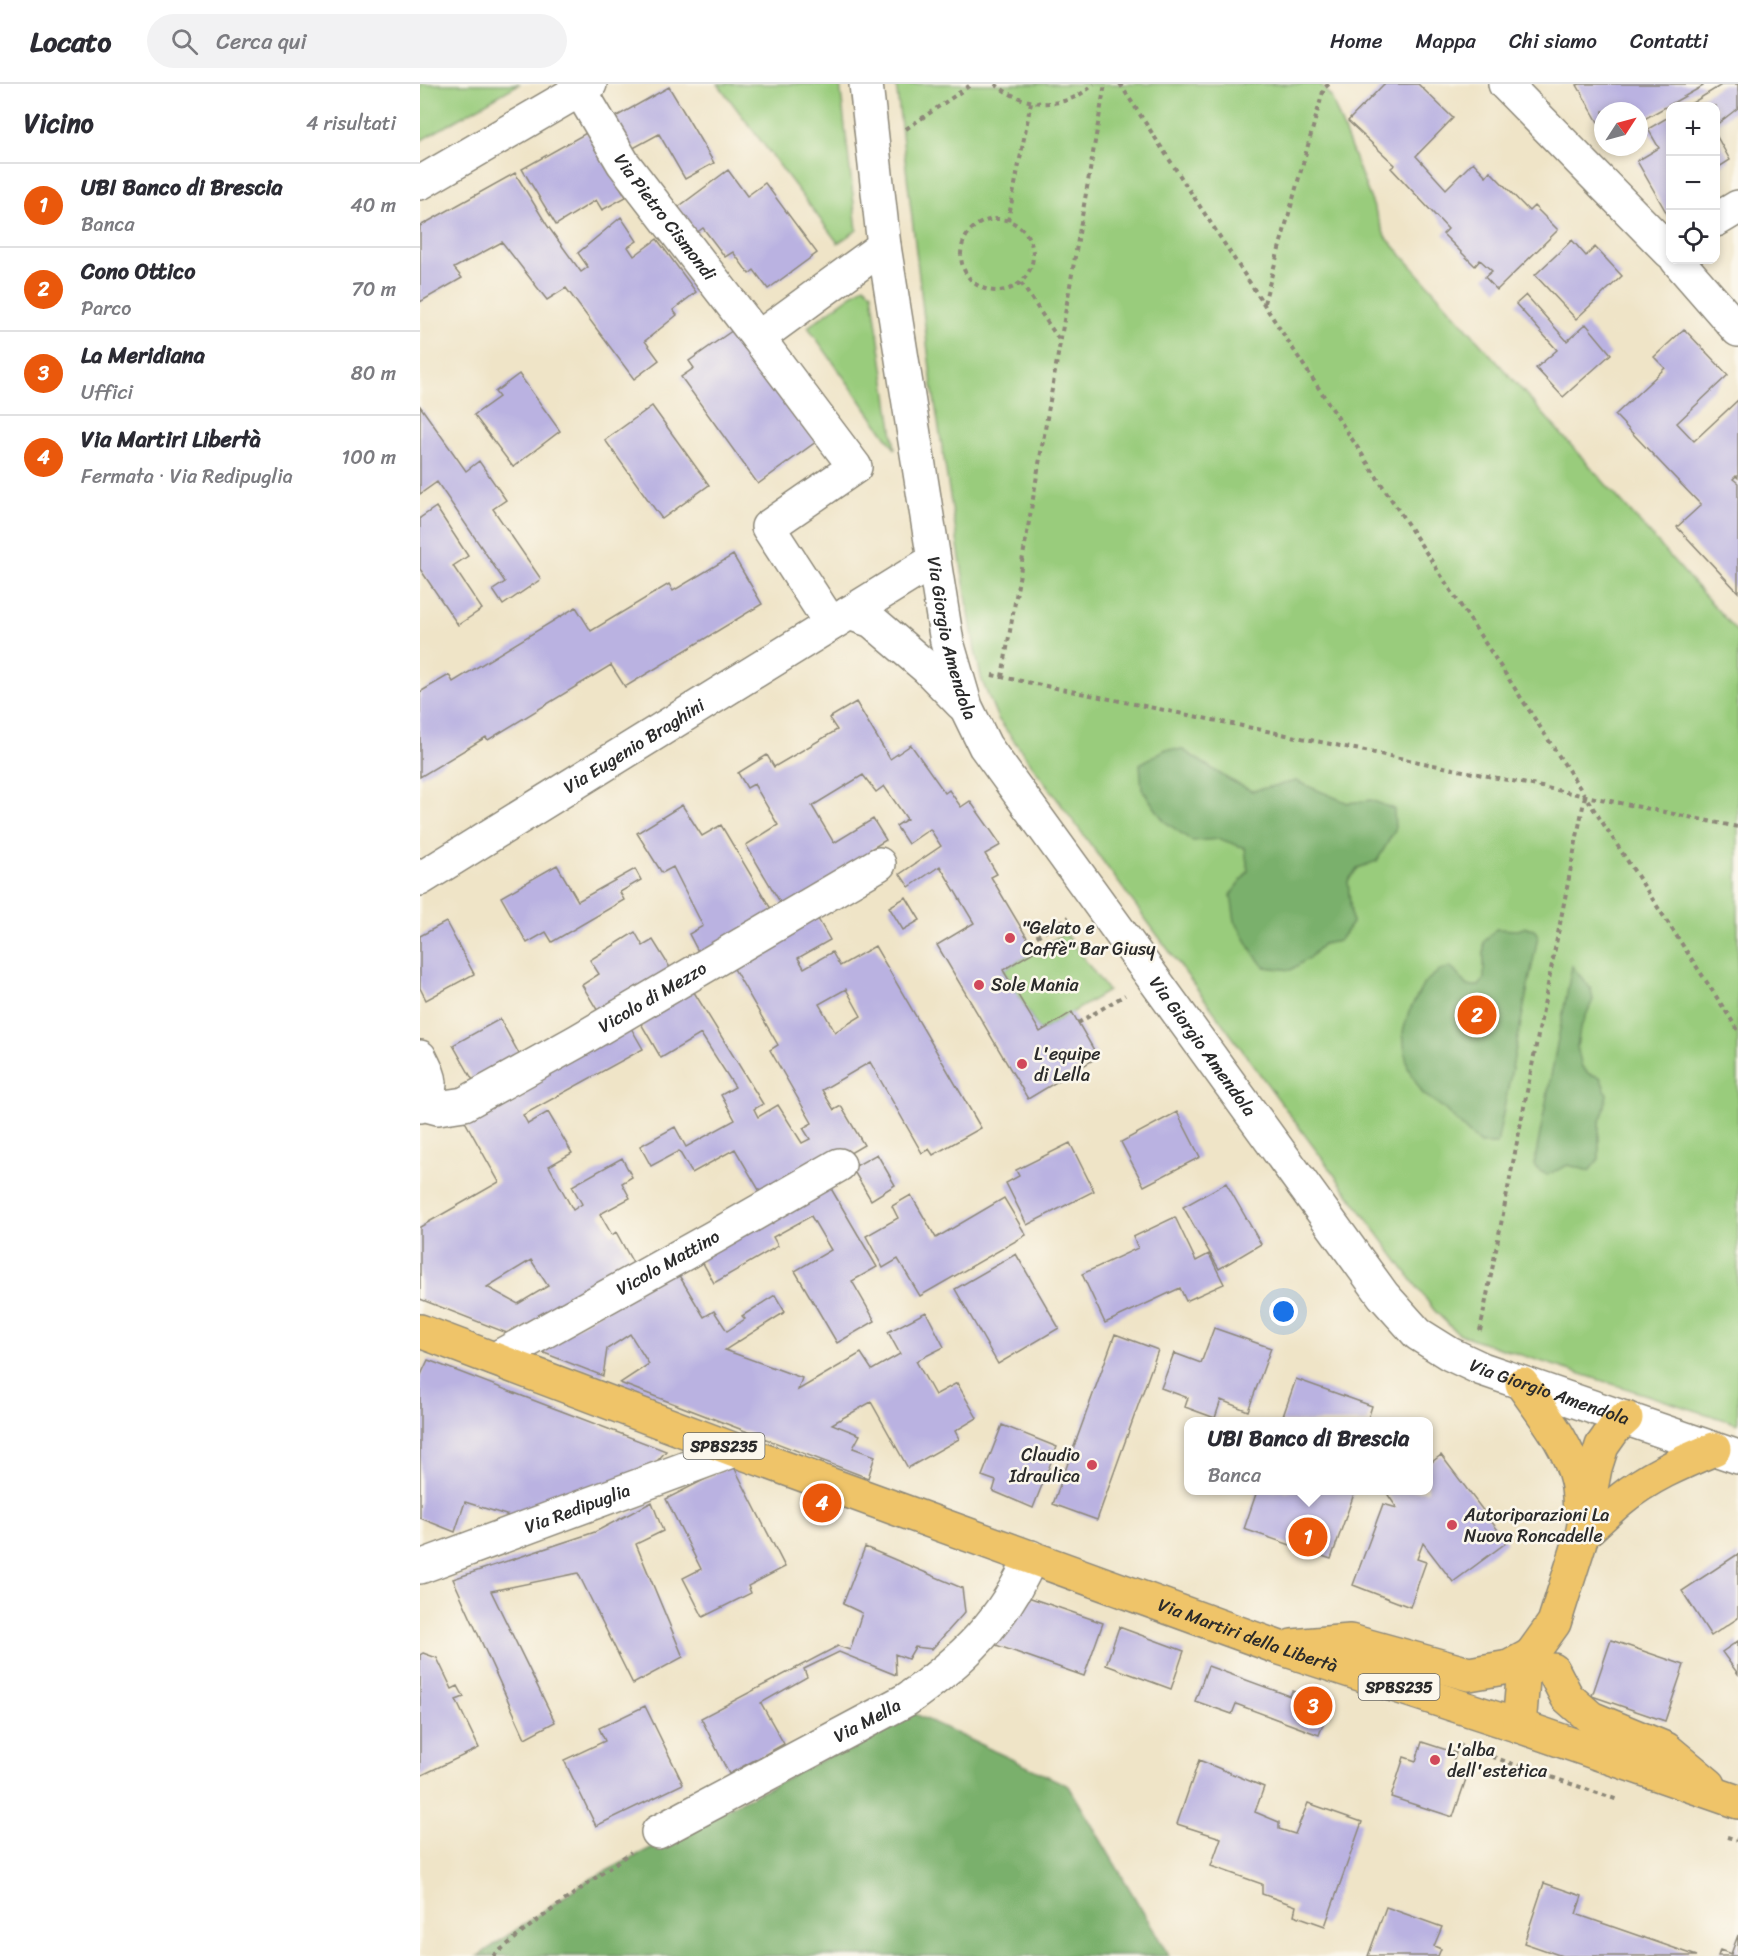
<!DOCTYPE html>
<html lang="it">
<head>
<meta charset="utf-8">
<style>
	:root { --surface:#fff; --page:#f2f2f3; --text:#2b2b33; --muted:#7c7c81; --line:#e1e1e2; --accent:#ea580c }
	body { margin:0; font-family:Sriracha,sans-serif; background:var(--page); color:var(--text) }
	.controls { position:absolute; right:18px; top:18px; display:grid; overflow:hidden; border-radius:12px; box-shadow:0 3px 9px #0003 }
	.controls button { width:54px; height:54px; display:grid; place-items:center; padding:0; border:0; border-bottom:2px solid var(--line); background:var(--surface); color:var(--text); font:30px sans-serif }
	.compass { position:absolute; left:1174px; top:18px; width:54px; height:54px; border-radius:50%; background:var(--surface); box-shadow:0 3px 9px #0003; rotate:54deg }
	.you { position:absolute; left:864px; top:1228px; width:21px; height:21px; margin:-15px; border:4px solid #fff; border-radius:50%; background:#1a73e8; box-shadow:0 0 0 9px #1a73e833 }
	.badge { display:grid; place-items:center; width:39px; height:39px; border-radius:50%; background:var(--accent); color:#fff; font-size:20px; font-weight:700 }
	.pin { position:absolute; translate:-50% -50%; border:3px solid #fff; box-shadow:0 2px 6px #0006 }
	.popup { position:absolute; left:764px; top:1333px; width:249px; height:78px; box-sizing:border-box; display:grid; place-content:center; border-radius:12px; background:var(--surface); filter:drop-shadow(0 2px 4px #0005); font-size:20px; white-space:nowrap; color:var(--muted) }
	.popup b { font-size:22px; color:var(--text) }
	.popup::after { content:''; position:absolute; left:50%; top:100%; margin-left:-12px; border:12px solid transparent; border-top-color:var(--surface) }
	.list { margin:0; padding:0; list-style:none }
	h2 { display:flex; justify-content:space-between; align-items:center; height:78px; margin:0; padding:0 24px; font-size:26px }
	h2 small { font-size:20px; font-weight:400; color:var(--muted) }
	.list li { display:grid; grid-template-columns:39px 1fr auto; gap:18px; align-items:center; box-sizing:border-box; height:84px; padding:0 24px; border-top:2px solid var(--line) }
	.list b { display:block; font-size:22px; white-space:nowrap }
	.list p { margin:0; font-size:20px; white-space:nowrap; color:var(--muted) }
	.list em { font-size:20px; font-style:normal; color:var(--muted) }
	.icon { flex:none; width:33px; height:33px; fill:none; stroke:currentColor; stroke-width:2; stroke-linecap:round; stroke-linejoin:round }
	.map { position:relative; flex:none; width:1318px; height:1872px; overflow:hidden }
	header { display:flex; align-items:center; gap:36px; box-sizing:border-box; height:84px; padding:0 30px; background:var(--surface); border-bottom:2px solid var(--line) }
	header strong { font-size:28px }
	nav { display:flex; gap:33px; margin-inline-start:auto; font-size:21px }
	.search { width:420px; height:54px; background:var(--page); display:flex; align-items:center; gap:15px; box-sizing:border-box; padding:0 21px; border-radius:33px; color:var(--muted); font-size:22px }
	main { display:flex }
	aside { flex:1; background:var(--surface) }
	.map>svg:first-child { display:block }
	.green { fill:#99cc7c; stroke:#627c54; stroke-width:1.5 }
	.forest { fill:#7ab06c; stroke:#526e4c; stroke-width:1.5 }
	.building { fill:#bab2e1; fill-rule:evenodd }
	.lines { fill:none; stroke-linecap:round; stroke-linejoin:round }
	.minor-casing { stroke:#8d8879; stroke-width:36 }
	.major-casing { stroke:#8d8879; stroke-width:36 }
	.path { stroke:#8d8879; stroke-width:4; stroke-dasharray:4.5 4.5; stroke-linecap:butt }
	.minor { stroke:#fff; stroke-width:33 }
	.major { stroke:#efc469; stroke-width:33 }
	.poi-dot { fill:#d1495b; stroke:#fbf7ec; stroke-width:2 }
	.labels { text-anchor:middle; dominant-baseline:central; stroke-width:5; stroke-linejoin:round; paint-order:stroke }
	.shield { fill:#fbf7ec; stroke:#696865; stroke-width:1.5 }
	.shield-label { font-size:16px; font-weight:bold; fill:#2b2b2b }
	.street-label { font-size:18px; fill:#2b2b2b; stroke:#fbf7ec }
	.poi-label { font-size:18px; fill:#2b2b2b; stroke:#fbf7ec; text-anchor:start }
</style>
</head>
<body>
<header>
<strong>Locato</strong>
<div class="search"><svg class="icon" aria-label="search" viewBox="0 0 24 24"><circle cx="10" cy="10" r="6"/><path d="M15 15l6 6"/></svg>Cerca qui</div>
<nav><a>Home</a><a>Mappa</a><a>Chi siamo</a><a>Contatti</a></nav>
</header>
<main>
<aside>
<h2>Vicino<small>4 risultati</small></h2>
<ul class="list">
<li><span class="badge">1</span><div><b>UBI Banco di Brescia</b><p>Banca</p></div><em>40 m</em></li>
<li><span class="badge">2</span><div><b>Cono Ottico</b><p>Parco</p></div><em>70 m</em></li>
<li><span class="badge">3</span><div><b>La Meridiana</b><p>Uffici</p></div><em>80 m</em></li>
<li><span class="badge">4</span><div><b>Via Martiri Libertà</b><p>Fermata · Via Redipuglia</p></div><em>100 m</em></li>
</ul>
</aside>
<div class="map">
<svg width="1318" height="1872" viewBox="0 0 1318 1872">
	<rect width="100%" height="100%" fill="#fbf7ec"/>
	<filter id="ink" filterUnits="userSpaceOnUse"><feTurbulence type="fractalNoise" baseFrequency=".0167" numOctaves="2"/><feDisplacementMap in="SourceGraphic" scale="12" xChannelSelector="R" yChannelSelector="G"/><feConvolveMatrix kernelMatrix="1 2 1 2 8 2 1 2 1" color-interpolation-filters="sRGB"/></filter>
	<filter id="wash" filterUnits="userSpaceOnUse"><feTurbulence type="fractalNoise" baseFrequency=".008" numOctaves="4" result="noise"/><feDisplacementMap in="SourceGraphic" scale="24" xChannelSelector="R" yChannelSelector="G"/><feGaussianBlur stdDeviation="1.35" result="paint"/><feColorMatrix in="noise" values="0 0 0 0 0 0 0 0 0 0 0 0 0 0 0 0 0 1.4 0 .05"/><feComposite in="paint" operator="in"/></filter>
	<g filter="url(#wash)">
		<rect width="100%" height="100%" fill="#efe4c7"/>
		<path class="green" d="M0,0H99L0,57Z
			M298,0H420L437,146L418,159Z
			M476,0H900L911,13L965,152L1318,549V1340L1076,1263L1037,1249L1014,1226L578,635L562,597L555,566L512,301Z
			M444,202L452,209L475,365L388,243Z
			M645,849L688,907L620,948L583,886Z"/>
		<path class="forest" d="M746,665L763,666L808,695L832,707L876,697L928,719L951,716L974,725L975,746L957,777L938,784L928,797L932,839L919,857L903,860L890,873L871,886L844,883L834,870L815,837L811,811L828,787L825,764L800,755L772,757L744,737L722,705L720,680Z
			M1106,843L1114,845L1118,852L1077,1060H1060L1022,1023L1003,1010L988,984L985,968L983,948L988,930L1004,899L1019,887L1031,883L1047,902H1059L1064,895V858L1076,845L1098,846Z
			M1152,882L1171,905L1173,916L1160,945L1157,963L1162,983L1169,990L1180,993L1187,1010L1184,1027L1179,1040V1075L1169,1087L1148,1081L1127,1091L1118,1086L1114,1081Z
			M493,1629L649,1702L749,1872H58L167,1797Z"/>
		<g id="blocks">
			<path class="building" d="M964,0H998L1033,34L996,72L1026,105L1053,78L1066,92L1070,87L1109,127L1114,122L1138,146L1077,206L1065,193L1072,187L1060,176L1055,182L1023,150L1028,145L971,84L975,81L928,37Z
				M1160,0H1281L1283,2L1219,38V27H1183V47L1157,1Z
				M1303,0H1318V24L1296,41V22H1267Z
				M249,3L294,79L265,95L239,50L208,67L190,36Z
				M1250,32V135L1217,77L1239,64L1228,45Z
				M168,48L206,113L182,126L176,116L136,141L102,85Z
				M1296,51L1310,76L1296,85Z
				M308,86L327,112L345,99L397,169L348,205L334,186L329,190L313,168L305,173L283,144L276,149L257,124Z
				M95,89L127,141L161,188L168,183L158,169L201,133L217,157L208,163L214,172L237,155L276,208L253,226L257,231L225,257L239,276L214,295L146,204L127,216L82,158L34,184L42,194L0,218V142Z
				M1152,156L1166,172L1175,163L1202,192L1156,235L1115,191Z
				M1106,211L1147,257L1166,240L1191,270L1143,313L1116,284L1137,266L1096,220Z
				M316,244L397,357L338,400L261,293L274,284L269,277Z
				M1264,245L1308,291L1257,339L1274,357L1318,316V394L1316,392L1313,395L1318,399V508L1257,443L1281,421L1195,331L1245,284L1234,273Z
				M99,290L140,347L93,383L54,331L79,313L75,308Z
				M0,322L46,387L59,377L86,416L73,425L121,495L83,521L73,506L85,498L17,398L0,410Z
				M232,322L289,401L242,435L185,356Z
				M16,423L48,472L33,482L62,525L38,541L0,485V434Z
				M313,471L342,520L205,603L191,581L68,656L66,653L0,693V608L29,591L33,598L156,523L171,547L249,500L253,507Z
				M436,618L470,675L491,661L525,709L529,706L541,723L550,717L572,748L581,761L565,770L577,790L571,793L615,867L583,886L620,948L652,928L678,973L608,1015L517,861L554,839L520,782L489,803L480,790L521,762L510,745L488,760L476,742L487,735L464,702L456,708L443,691L392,722L414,759L453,735L466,756L451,765L457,775L367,830L326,761L358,741L334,700L327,704L318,689L347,671L354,683L417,646L409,634Z
				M262,721L282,752L301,741L357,835L283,877L269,850L283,842L253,783L242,789L217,749Z
				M137,781L158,817L215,785L221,796L200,808L204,816L132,858L126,848L107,859L81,813Z
				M486,813L500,836L483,846L469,823Z
				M394,828L410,856L378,874L384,884L412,868L420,882L455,862L561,1044L513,1071L509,1065L502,1069L450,978L402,1006L414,1026L421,1022L444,1061L346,1118L315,1065L272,1089L259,1067L231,1082L220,1062L255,1043L266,1063L315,1036L301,1011L315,1003L281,950L241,974L216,931L269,900L343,1020L334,1025L338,1033L358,1021L382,1059L390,1055L383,1044L392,1039L350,966L358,961L309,876ZM426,905L441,932L415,948L399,920Z
				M26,838L54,890L6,916L0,904V852Z
				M215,848L223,862L233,856L254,890L182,934L162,901L179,890L170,876Z
				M80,935L104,979L58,1005L33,961Z
				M207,937L223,965L103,1031L108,1040L128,1028L152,1069L129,1082L153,1126L162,1120L152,1102L202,1074L212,1093L202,1099L210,1114L180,1130L192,1151L196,1148L214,1181L92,1251L0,1215V1143L79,1098L42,1032ZM111,1176L128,1202L98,1220L67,1203Z
				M757,1028L780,1073L724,1102L701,1058Z
				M650,1059L674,1107L607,1141L586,1099L599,1092L596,1086Z
				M457,1070L475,1101L451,1116L432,1084Z
				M406,1096L457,1183L432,1197L455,1237L417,1259L375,1187L411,1166L391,1132L353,1153L358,1162L294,1199L278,1170Z
				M806,1099L841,1160L799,1185L763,1123Z
				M491,1111L516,1154L584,1114L606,1151L500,1212L478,1175L463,1184L446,1152L478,1134L472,1122Z
				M755,1133L776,1177L789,1170L804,1200L766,1217L760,1204L685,1239L662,1190L718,1164L713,1153Z
				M596,1170L639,1244L578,1280L535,1205Z
				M254,1183L284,1233L294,1227L307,1247L325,1235L322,1232L355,1211L365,1228L305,1266L382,1294L378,1306L441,1269L452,1286L480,1270L468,1248L506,1228L524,1263L496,1277L515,1311L537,1299L557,1334L535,1347L539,1355L488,1384L451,1318L412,1340L440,1351L433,1364L455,1372L448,1394L200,1299L229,1280L210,1250L187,1265L183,1292L124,1269L123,1264Z
				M794,1244L851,1264L828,1327L801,1316L795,1334L765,1323L768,1314L741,1304L754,1269L781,1279Z
				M695,1250L738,1266L677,1436L633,1420Z
				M8,1276L246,1367L225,1391L102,1436L45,1418L35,1448L0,1434V1293Z
				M876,1295L952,1322L947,1338H861Z
				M582,1341L637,1363L613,1424L573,1407L576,1397L562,1392Z
				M1021,1371L1087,1458L1033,1498L1003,1459L997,1475L1006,1478L990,1523L933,1501L963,1420L977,1424L968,1411L974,1407H1008V1381Z
				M313,1381L365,1483L328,1502L331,1509L283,1533L263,1494L281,1485L246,1415Z
				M837,1407H935L911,1475L824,1445Z
				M232,1418L243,1447L216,1460L263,1573L213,1600L158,1489L71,1507L135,1638L105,1654L33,1495L175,1448Z
				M445,1463L542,1504L545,1528L512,1565L495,1563L488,1575L475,1570L476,1591L419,1568L384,1585L387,1593L341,1619L364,1660L309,1690L281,1634L418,1562L430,1566L442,1529L423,1520Z
				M1318,1470V1534L1291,1552L1262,1507Z
				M608,1513L683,1539L664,1592L573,1560Z
				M699,1543L764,1567L751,1605L686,1581Z
				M1191,1556L1264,1581L1245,1637L1172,1612Z
				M1318,1557V1590L1302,1568Z
				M3,1569L17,1574L32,1605L38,1602L44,1613L36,1616L59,1664L0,1692V1571Z
				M788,1582L870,1612L872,1607L910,1621L899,1651L816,1620L812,1630L775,1617Z
				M225,1622L263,1700L176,1742L144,1676L185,1657L179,1644Z
				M1002,1658L1036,1669L1029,1689L1046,1695L1033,1733L971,1713L984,1673L996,1677Z
				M779,1676L844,1703L835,1728L859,1738V1745L875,1750L888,1719L942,1738L905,1842L874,1831L876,1822L842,1810V1800L791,1782L801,1754L757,1740Z
				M1124,1799L1162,1812L1156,1830L1277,1872H1142L1104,1859Z
				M966,1823L1022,1843L1014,1862L1021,1865L1018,1872H948Z
				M1318,1851V1872H1298L1300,1866L1311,1870Z"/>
		</g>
	</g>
	<g filter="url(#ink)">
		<use href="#blocks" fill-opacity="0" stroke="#8d8879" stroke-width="1.5"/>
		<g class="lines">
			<g class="minor-casing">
				<g id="minor">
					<path id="s1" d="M446,0L464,162L527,558L546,623L565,662L963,1211L998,1250L1030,1270L1062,1285L1318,1373"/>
					<path d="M1085,0L1250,168"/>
					<path id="s2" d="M160,6L203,79L338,254"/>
					<path d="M0,99L170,0"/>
					<path d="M1296,136L1318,123"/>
					<path d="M1257,176L1318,246"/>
					<path d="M429,529L452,537L507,584L542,620"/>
					<path d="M411,540L348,443L435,383L338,254L464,162"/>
					<path id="s3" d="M0,795L513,477"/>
					<path d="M0,973C10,994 15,999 3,1020"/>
					<path id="s4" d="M0,1022L3,1020L18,1024L44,1020L156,958L459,780"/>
					<path id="s5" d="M75,1275L294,1153L419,1081"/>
					<path id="s6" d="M0,1483L315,1366"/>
					<path id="s7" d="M238,1748L486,1616C542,1577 584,1537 611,1473"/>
				</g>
			</g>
			<g class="major-casing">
				<g id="major">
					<path id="s8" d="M0,1247L315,1366L860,1564L1099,1642L1318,1718"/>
					<path d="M1102,1300C1123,1330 1149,1361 1157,1397C1159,1406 1159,1416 1160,1425"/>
					<path d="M1162,1451C1175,1439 1187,1427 1200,1416C1228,1393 1260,1379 1294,1365"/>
					<path d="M872,1562L930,1557L1049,1590L1089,1583L1111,1571"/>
					<path d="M1133,1586L1147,1613L1171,1634L1246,1665L1289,1701"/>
					<path d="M1099,1642L1103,1595L1111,1571L1134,1539L1162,1451L1175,1384L1182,1362L1194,1345L1206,1334"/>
				</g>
			</g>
			<path class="path" d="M575,0C605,24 645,27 674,0
				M700,0L1318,946
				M486,45L552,0
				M541 171a36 36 0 1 1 72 0a36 36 0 1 1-72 0Z
				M588,137L611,18
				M601,199L640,257
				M844,219L904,4L909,0
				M572,591L1318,743
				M582,593L685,0
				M609,857L649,833
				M658,939L705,911
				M1060,1247L1165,712
				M1038,1661L1198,1716
				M1307,1753L1318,1756
				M73,1872L114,1839L211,1768"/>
			<use href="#minor" class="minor"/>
			<use href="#major" class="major"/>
		</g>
	</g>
	<g class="poi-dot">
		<circle cx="590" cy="854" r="6"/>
		<circle cx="559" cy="901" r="6"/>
		<circle cx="602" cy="980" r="6"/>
		<circle cx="672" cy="1381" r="6"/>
		<circle cx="1032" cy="1441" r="6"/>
		<circle cx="1015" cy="1676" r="6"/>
	</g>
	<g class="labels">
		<g class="shield">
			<rect x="263.5" y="1349" width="81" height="26" rx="4.5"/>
			<rect x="938.5" y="1590" width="81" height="26" rx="4.5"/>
		</g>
		<g class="shield-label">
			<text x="304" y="1362">SPBS235</text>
			<text x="979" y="1603">SPBS235</text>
		</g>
		<g class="street-label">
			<text stroke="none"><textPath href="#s2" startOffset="153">Via Pietro Cismondi</textPath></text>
			<text stroke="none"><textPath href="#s1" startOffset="561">Via Giorgio Amendola</textPath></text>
			<text stroke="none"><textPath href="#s3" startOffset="252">Via Eugenio Braghini</textPath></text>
			<text stroke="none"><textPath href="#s4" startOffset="262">Vicolo di Mezzo</textPath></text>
			<text stroke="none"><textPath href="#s1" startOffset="1046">Via Giorgio Amendola</textPath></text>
			<text stroke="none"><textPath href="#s5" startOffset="198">Vicolo Mattino</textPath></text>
			<text stroke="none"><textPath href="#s1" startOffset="1550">Via Giorgio Amendola</textPath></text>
			<text stroke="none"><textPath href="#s6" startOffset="168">Via Redipuglia</textPath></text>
			<text stroke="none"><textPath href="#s8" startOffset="882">Via Martiri della Libertà</textPath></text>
			<text stroke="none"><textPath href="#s7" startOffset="237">Via Mella</textPath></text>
		</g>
		<g class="poi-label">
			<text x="602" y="844">"Gelato e<tspan x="602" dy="21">Caffè" Bar Giusy</tspan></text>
			<text x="571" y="901">Sole Mania</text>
			<text x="614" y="970">L'equipe<tspan x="614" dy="21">di Lella</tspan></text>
			<text x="660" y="1371" text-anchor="end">Claudio<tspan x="660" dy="21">Idraulica</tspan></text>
			<text x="1044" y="1431">Autoriparazioni La<tspan x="1044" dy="21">Nuova Roncadelle</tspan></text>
			<text x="1027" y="1666">L'alba<tspan x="1027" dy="21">dell'estetica</tspan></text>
		</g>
	</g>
</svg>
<div class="controls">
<button>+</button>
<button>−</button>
<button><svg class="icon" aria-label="locate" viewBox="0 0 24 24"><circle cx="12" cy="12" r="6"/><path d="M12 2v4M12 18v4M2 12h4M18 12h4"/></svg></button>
</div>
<svg class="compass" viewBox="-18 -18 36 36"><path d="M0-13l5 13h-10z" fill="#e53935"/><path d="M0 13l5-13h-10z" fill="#7c7c81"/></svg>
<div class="you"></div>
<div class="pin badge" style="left:888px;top:1453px">1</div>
<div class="popup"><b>UBI Banco di Brescia</b>Banca</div>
<div class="pin badge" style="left:1057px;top:931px">2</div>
<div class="pin badge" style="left:893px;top:1622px">3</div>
<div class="pin badge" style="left:402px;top:1419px">4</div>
</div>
</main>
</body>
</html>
